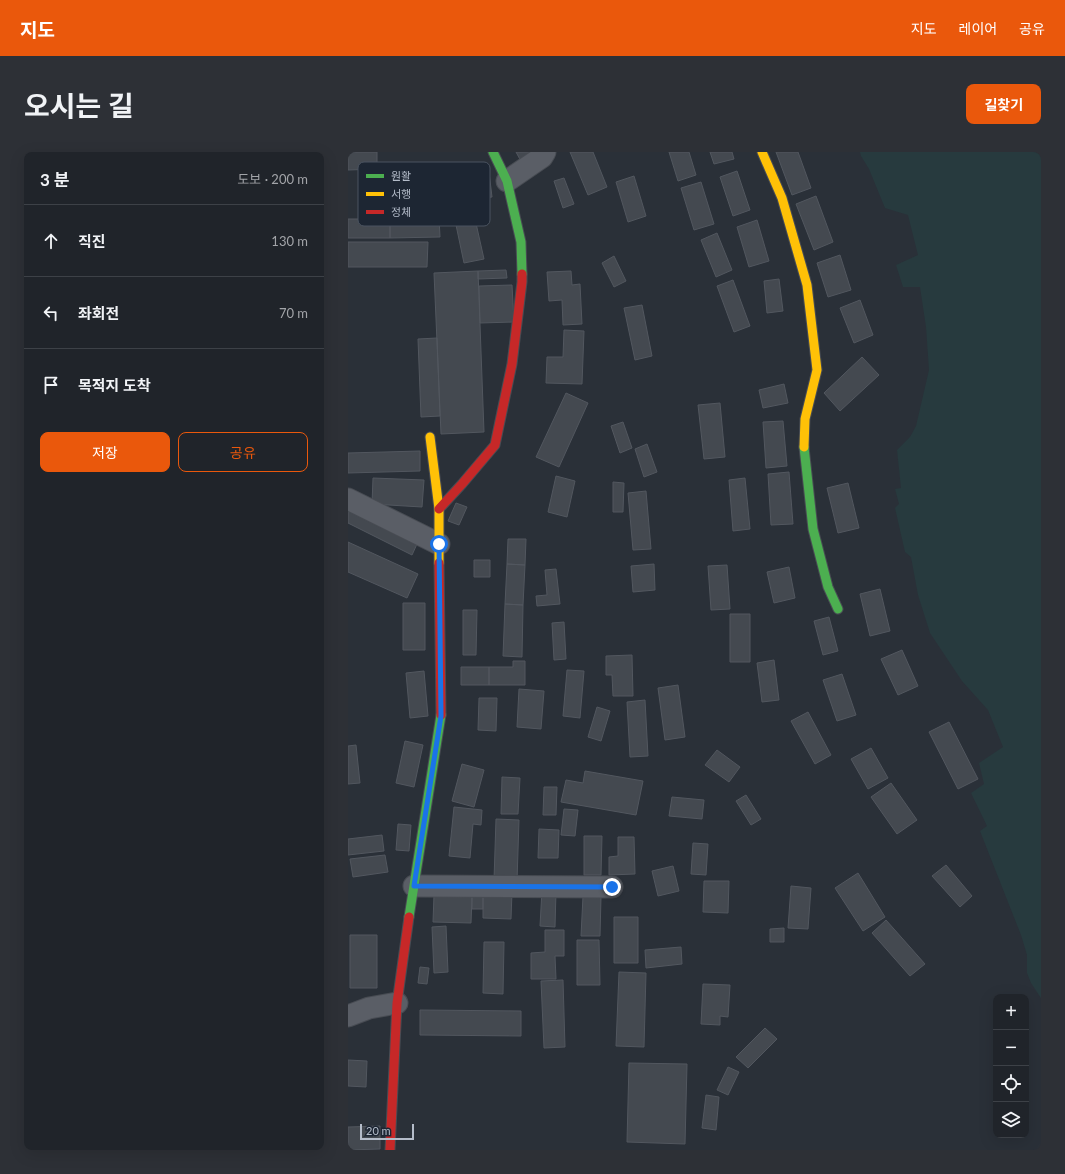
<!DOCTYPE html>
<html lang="ko">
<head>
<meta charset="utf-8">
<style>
	:root { --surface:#20242a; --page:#2d3036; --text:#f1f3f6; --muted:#a2a4a8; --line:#3d4147; --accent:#ea580c }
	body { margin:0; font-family:Lato,"Noto Sans KR",sans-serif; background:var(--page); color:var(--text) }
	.controls { position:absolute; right:12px; bottom:12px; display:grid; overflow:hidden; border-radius:8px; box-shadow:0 4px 16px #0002 }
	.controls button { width:36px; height:36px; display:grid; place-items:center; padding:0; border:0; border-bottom:1px solid var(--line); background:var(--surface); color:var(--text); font:20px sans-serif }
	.scale { position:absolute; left:12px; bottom:10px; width:54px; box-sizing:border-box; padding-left:4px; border:2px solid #b4bcc9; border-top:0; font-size:11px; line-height:14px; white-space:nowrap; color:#b4bcc9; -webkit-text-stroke:3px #1d2633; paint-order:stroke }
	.stop { position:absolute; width:12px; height:12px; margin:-9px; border:3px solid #1a73e8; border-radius:50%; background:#fff }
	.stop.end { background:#1a73e8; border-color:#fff; box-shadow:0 1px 4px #0008 }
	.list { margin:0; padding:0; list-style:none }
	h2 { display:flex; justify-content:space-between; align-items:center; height:52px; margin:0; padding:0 16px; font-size:17px }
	h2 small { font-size:13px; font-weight:400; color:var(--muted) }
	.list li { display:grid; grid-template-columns:26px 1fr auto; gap:12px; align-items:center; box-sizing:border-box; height:72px; padding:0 16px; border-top:1px solid var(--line) }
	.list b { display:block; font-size:15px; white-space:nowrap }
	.list em { font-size:13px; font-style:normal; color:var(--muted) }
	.actions { display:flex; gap:8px; padding:12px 16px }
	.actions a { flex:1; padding:9px 0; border:1px solid var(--accent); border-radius:8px; text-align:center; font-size:14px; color:var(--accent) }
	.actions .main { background:var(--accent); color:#fff }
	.icon { flex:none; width:22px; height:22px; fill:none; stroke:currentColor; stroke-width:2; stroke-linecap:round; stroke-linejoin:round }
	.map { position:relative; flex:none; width:693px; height:998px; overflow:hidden; border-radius:8px }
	header { display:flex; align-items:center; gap:24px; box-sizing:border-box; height:56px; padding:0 20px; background:var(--accent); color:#fff }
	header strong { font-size:19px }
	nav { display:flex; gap:22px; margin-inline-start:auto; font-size:14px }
	.intro { display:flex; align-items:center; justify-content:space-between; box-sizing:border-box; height:96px; padding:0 24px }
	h1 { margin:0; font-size:28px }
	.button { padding:10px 18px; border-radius:8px; background:var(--accent); color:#fff; font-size:14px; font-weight:700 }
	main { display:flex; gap:24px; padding:0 24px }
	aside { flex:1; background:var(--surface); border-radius:8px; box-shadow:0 4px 16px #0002 }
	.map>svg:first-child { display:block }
	.green { fill:#273a3e }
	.building { fill:#444950; stroke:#52575f }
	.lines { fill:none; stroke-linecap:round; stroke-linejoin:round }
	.street-casing { stroke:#484c53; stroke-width:23 }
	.fast-casing { stroke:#484c53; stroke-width:11 }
	.slow-casing { stroke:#484c53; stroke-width:11 }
	.jam-casing { stroke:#484c53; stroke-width:11 }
	.street { stroke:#5a5e66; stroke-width:21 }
	.fast { stroke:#4caf50; stroke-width:9 }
	.slow { stroke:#ffc107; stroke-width:9 }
	.jam { stroke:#c62828; stroke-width:9 }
	.route { stroke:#1a73e8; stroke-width:5 }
	.key { fill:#1d2633; stroke:#4a5360; stroke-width:1 }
	.key-label { font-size:11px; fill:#b4bcc9 }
</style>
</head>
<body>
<header>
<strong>지도</strong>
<nav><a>지도</a><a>레이어</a><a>공유</a></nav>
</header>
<div class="intro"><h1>오시는 길</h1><a class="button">길찾기</a></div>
<main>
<aside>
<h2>3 분<small>도보 · 200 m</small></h2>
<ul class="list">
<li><svg class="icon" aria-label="ahead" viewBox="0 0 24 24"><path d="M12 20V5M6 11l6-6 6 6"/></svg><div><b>직진</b></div><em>130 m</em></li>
<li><svg class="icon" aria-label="left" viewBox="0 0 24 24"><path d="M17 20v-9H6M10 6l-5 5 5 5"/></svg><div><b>좌회전</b></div><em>70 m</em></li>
<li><svg class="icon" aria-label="arrive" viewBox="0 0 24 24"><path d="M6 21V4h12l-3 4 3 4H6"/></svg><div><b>목적지 도착</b></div></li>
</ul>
<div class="actions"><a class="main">저장</a><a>공유</a></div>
</aside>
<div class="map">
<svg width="693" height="998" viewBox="0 0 693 998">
	<rect width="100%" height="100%" fill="#2a3038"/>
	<path class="green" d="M512,0H693V846L683,831L679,821V803L673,783L632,679L639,674L623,641L636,632L631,611L655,595L640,558L614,529L582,481L570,443L563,405L557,400L547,356L551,352L547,337L553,336L549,298L562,285L568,274L581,218L578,175L572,135H555L548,113L570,103L560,63L537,56L521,17L513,4Z"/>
	<path class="building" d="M0,0H29V17L0,18Z
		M168,0H187L175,13Z
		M222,0H245L259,35L240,43Z
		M321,0H341L348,23L330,29Z
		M362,0H384L386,7L366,12Z
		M428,0H450L463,36L444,43Z
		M140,12L144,45L52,56L48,23Z
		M389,19L402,58L385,64L372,25Z
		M286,24L298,64L280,70L268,30Z
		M216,26L226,52L215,56L206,29Z
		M353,30L366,72L346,78L333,36Z
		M468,44L485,90L466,98L448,52Z
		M123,49L136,107L116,111L104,54Z
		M91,66L92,85L42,86V67Z
		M0,67H42V86H0Z
		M409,68L421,109L401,115L389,75Z
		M369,81L384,118L368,125L353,88Z
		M0,90H80L79,115H0Z
		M492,103L503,138L480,145L469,111Z
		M266,104L278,129L266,135L254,111Z
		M158,118L159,126L130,127V119Z
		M130,119L136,280L93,282L86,121Z
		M223,119L224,133L232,132L234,172L215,173L214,148L201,149L199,120Z
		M431,127L435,159L419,161L416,129Z
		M385,128L402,174L386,180L369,134Z
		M164,133L166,170L132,171L131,134Z
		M512,148L525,183L506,191L492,156Z
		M294,153L304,204L287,208L276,156Z
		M216,178L236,179L234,232L198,231L199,205H215Z
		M89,186L92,264L73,265L70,187Z
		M514,205L531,223L492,259L476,241Z
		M436,232L440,251L415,256L411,238Z
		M218,241L240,251L211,315L188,305Z
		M372,251L377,305L356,307L350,253Z
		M435,269L439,314L418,316L415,270Z
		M275,270L284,296L272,301L263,274Z
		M299,292L309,320L296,325L287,297Z
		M72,299V319L0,321V301Z
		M441,320L445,372L423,373L420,322Z
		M208,324L227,329L219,365L200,360Z
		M25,326L76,328L74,355L24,352Z
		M397,326L402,377L385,379L381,328Z
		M265,330L276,331L275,360H265Z
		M500,331L511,376L490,381L479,336Z
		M298,339L303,397L285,398L280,341Z
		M108,351L119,355L111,373L100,369Z
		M0,358L69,392L64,403L0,371Z
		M160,387H178L177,413L159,412Z
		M0,390L70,422L59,446L0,420Z
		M126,408H142V425H126Z
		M159,412L177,413L175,453L157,452Z
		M306,412L307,438L285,440L283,414Z
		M379,413L382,457L363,458L360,414Z
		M441,415L447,446L426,451L419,420Z
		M208,417L212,452L189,454L188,444L199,443L197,418Z
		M532,437L542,479L522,484L512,442Z
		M55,451H77V498H55Z
		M157,452L175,453L174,505L155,504Z
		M115,458H129L128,503H115Z
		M382,462H402V510H382Z
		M481,465L490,499L475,503L466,469Z
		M216,470L218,507L206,508L204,471Z
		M554,498L570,534L550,543L533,507Z
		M284,503L285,544H265L264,523H258V504Z
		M426,508L431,548L414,550L409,511Z
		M165,509H177V533H141V515H165Z
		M113,515H141V533H113Z
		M219,518L236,519L232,566L215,564Z
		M76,519L80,564L62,566L58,521Z
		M494,522L508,563L489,569L475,528Z
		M330,533L337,585L317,588L310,536Z
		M171,537L196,539L193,577L169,575Z
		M131,546H149L148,579L130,578Z
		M297,548L300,604L282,605L279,550Z
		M249,555L262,559L253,589L240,585Z
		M460,560L483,603L467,612L443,569Z
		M601,570L630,627L610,637L581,580Z
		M57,589L75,593L66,635L48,631Z
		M8,593L12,631L0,632V594Z
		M523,596L540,626L520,637L503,607Z
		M369,598L392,615L381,630L357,613Z
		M114,612L136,618L126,655L104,649Z
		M237,619L295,629L288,663L213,650L218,628L235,631Z
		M154,625L172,626L170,662H153Z
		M543,631L569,668L549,682L523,645Z
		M196,635H209L208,663H195Z
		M398,643L413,667L403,673L388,649Z
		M324,645L356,648L354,667L321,664Z
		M106,655L134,658L133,673L125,672L122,706L101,704Z
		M216,657L230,658L227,684L213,683Z
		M148,667L171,668L169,729L146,728Z
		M50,672L63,673L61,699L48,698Z
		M191,677L211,678L210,706H190Z
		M34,683L36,699L0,703V687Z
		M236,684H254L253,723H236Z
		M270,685H286L287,722L261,723V705L270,704Z
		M345,691L360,692L358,723L343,722Z
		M37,703L40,720L5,725L2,707Z
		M598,713L624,744L612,755L584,724Z
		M325,714L331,739L310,744L304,719Z
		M510,721L537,765L515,779L487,736Z
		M356,729H381L380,761L355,760Z
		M443,734L463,736L460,777L440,776Z
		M194,738L208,739L207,775L192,774Z
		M135,740H164L163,767L135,766Z
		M86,743L124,744L123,771L85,770Z
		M124,744H135V757H124Z
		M235,744L253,745L252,784H233Z
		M266,765H290V811H266Z
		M538,768L577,812L562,824L524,781Z
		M98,774L100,820L86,821L84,775Z
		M436,776V790H422V777Z
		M197,778H216V804H207L208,827H183V801L197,800Z
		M2,783H29V836H2Z
		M229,788H251L252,833H229Z
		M136,790H156L155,842L135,841Z
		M333,795L334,812L298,816L297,798Z
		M72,815L81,816L79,832L70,831Z
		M271,820L298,821L296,895L268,894Z
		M215,828L217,895L196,896L193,829Z
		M355,832L382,833L380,865L372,864V873L353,872Z
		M72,858L173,859V884L72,883Z
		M417,876L429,887L400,916L388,905Z
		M0,908L19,909L18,935L0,934Z
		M281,911L339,912L337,992L279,990Z
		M380,915L391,920L380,943L369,938Z
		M358,943L371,945L368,978L354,976Z
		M32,974V997L0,998V975Z"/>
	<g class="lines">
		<g class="street-casing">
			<path id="street" d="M159,29L194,5L197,0
				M0,347L91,392
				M66,734L264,735
				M0,864L21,856L49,851"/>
		</g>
		<g class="fast-casing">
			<path id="fast" d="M145,0L159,29L173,90L174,122
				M456,295L465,377L480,435L490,457
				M61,765L93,563"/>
		</g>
		<g class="slow-casing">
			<path id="slow" d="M414,0L434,46L459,133L469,218L457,267L456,295
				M82,285L91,357V411"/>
		</g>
		<g class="jam-casing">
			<path id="jam" d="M91,357L114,332L147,293L164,212L174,130V122
				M91,411L93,563
				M42,998L49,851L61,765"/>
		</g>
		<use href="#street" class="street"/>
		<use href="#fast" class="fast"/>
		<use href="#slow" class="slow"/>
		<use href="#jam" class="jam"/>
	</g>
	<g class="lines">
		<path class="route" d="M91,392L93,564L66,734L264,735"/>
	</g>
	<rect x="10" y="10" width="132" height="64" rx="6" class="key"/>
	<rect x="18" y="22" width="18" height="4" fill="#4caf50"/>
	<rect x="18" y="40" width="18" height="4" fill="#ffc107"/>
	<rect x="18" y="58" width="18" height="4" fill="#c62828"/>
	<g class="key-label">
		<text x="43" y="28">원활</text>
		<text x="43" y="46">서행</text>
		<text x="43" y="64">정체</text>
	</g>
</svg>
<div class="controls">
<button>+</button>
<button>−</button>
<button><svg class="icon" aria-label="locate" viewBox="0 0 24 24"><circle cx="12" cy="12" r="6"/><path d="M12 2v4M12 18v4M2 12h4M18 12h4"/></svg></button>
<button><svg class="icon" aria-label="layers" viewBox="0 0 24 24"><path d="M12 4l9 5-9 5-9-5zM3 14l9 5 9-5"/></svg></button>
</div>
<div class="scale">20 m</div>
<div class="stop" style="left:91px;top:392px"></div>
<div class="stop end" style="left:264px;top:735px"></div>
</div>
</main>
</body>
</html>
